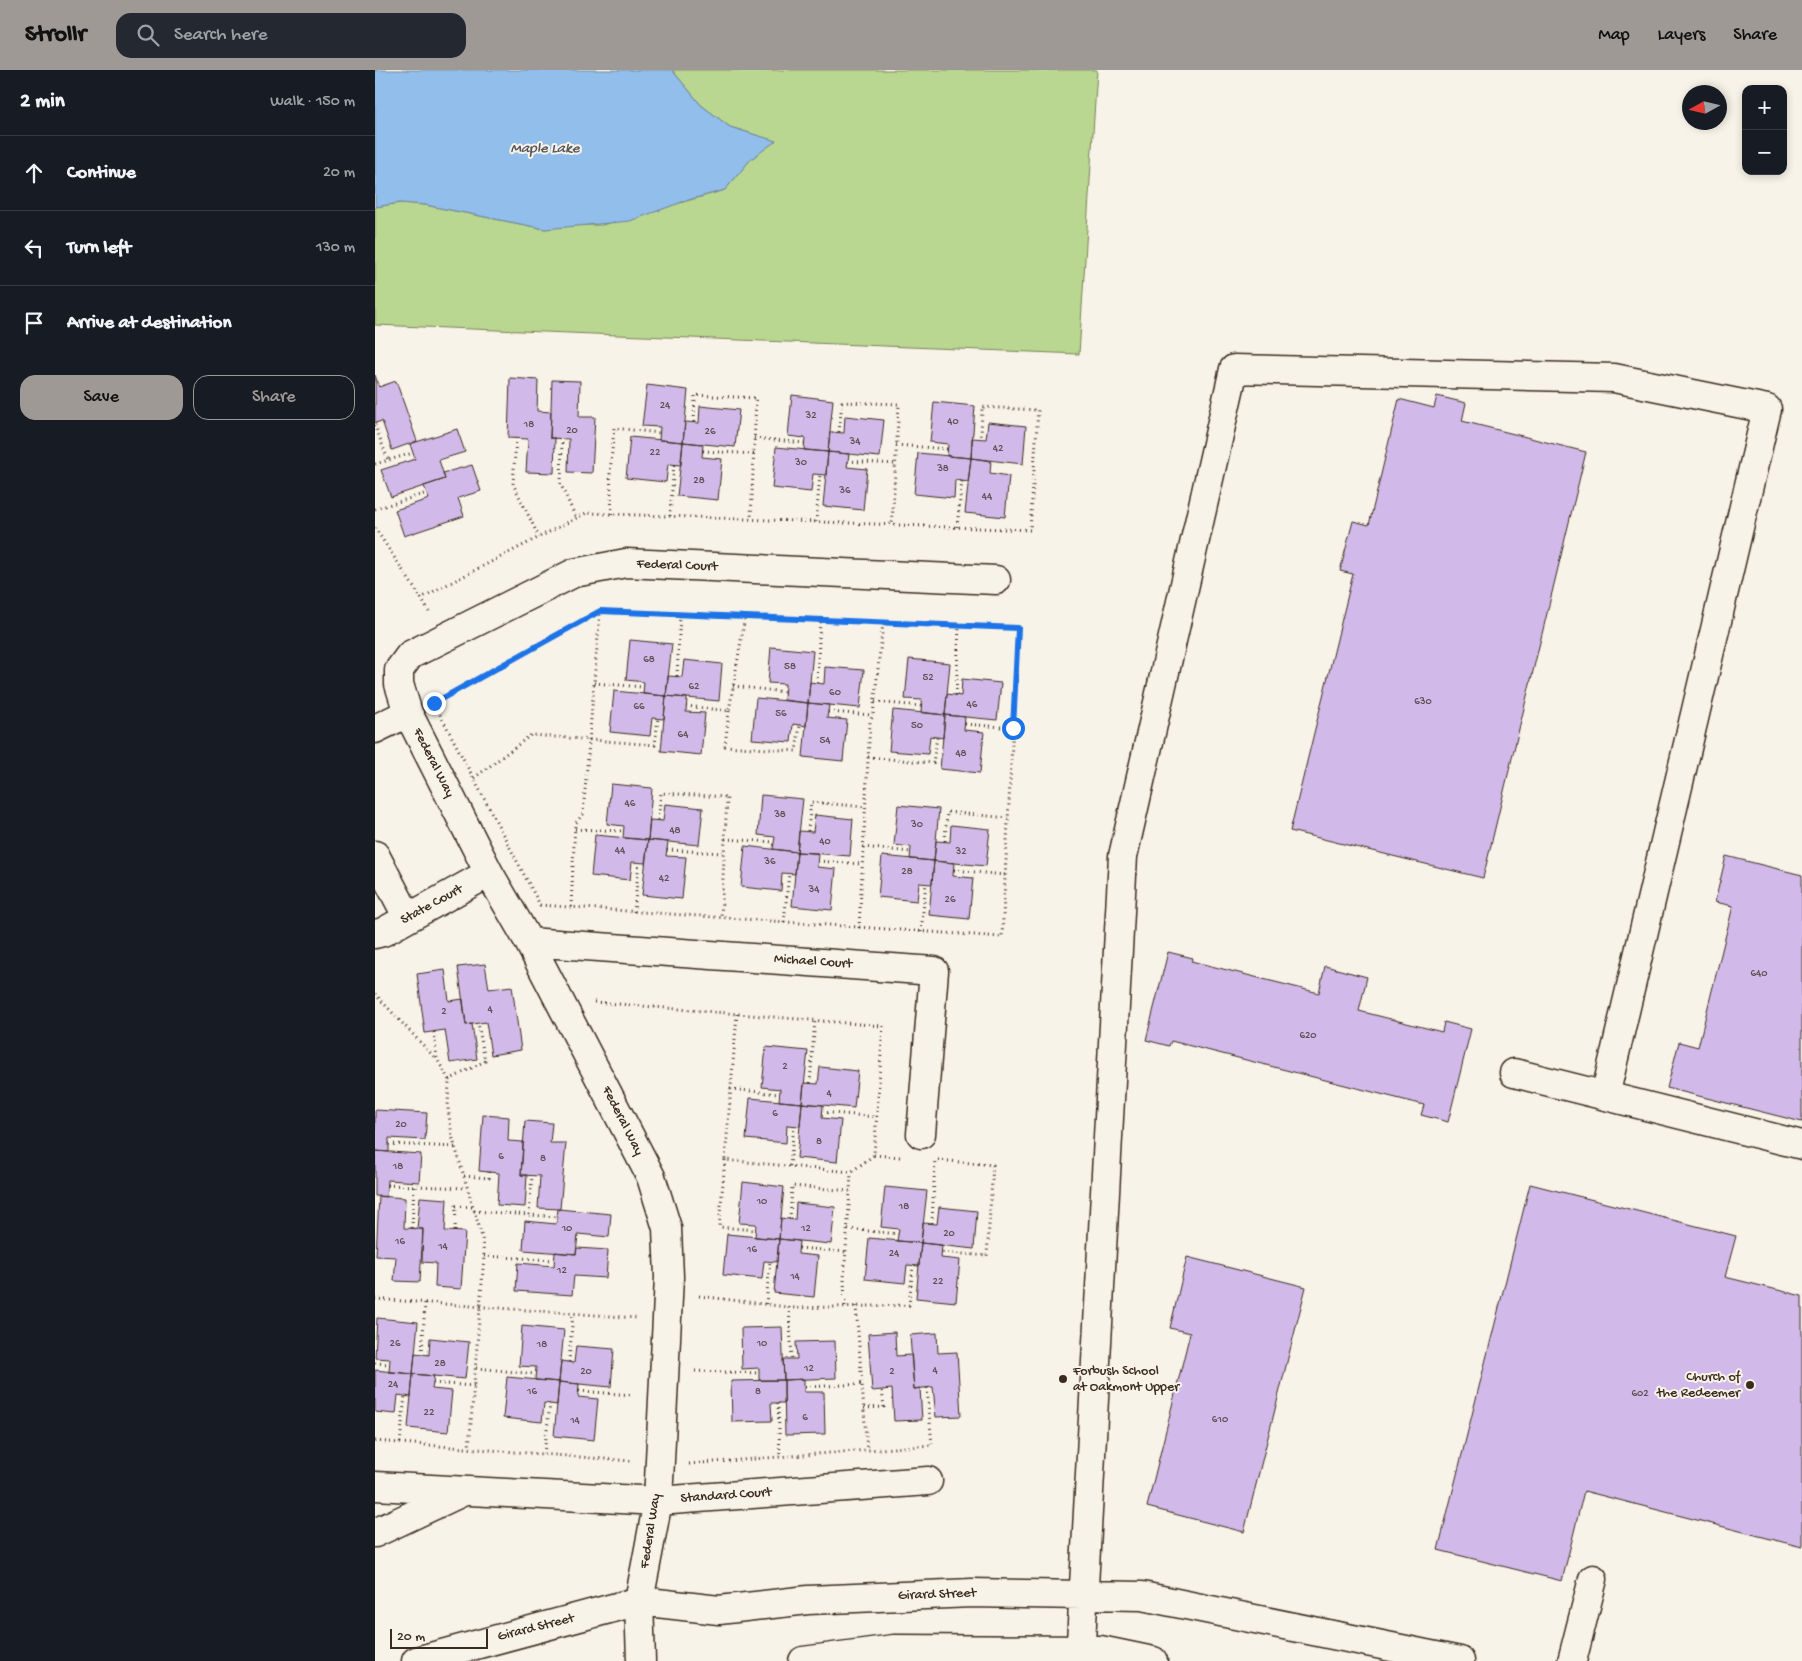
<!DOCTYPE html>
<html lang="en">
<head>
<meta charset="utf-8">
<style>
	:root { --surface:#171b24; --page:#242831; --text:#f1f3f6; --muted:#9ea1a6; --line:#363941; --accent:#9f9995 }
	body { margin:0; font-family:"Gochi Hand",sans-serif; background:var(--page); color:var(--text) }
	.controls { position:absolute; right:15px; top:15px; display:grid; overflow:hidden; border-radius:10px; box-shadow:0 2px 8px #0003 }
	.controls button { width:45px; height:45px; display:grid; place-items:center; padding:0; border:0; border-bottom:1px solid var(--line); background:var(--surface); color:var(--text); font:25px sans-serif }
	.compass { position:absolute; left:1307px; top:15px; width:45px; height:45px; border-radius:50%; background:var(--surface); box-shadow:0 2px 8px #0003; rotate:262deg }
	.scale { position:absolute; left:15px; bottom:12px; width:98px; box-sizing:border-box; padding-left:5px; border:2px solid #3b2a1e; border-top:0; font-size:14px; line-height:18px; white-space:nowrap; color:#3b2a1e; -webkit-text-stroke:4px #f7f3e8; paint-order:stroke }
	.stop { position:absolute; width:15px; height:15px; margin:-11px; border:4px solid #1a73e8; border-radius:50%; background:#fff }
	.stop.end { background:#1a73e8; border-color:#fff; box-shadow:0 1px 5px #0008 }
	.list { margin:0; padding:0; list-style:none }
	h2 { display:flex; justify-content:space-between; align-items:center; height:65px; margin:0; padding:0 20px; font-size:21px }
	h2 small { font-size:16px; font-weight:400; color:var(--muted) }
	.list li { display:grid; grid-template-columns:32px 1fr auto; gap:15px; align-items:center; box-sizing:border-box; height:75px; padding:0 20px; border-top:1px solid var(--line) }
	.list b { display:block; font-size:19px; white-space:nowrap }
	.list em { font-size:16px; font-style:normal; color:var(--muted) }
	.actions { display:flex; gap:10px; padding:15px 20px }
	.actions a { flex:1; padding:11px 0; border:1px solid var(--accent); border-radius:15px; text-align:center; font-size:18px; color:var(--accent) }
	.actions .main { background:var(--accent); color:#111 }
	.icon { flex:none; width:28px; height:28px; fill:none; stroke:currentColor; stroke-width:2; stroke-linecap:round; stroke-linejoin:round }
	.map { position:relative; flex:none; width:1427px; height:1591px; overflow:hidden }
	header { display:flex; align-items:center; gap:30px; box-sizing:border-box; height:70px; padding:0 25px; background:var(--accent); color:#111 }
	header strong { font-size:24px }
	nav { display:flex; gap:28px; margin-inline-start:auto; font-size:18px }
	.search { width:350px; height:45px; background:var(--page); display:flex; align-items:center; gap:12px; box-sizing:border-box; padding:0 18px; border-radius:15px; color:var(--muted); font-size:19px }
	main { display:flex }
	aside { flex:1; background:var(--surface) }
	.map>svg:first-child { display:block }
	.green { fill:#b9d790; stroke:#7a8057 }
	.water { fill:#91beeb; stroke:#6f8399 }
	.building { fill:#d1baea; stroke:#3b2a1e }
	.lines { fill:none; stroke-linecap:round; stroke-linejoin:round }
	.minor-casing { stroke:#3b2a1e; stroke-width:31 }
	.path { stroke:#3b2a1e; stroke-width:3; stroke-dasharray:1 4; stroke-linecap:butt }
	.minor { stroke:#f7f3e8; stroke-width:28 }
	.route { stroke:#1a73e8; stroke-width:6 }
	.poi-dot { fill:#3b2a1e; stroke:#f7f3e8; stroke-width:2 }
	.labels { text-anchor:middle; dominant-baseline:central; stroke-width:4; stroke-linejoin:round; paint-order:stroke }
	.number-label { font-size:11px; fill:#604e51 }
	.street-label { font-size:14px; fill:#3b2a1e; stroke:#f7f3e8 }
	.poi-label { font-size:14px; fill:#3b2a1e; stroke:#f7f3e8; text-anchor:start }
	.water-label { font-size:15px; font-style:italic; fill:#55565c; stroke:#f7f3e8 }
</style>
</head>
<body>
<header>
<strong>Strollr</strong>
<div class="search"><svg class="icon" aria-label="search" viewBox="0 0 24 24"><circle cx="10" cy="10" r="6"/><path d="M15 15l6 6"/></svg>Search here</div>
<nav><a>Map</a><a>Layers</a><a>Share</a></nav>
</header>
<main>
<aside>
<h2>2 min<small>Walk · 150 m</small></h2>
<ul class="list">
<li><svg class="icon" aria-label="ahead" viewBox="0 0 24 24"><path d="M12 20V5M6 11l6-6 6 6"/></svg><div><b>Continue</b></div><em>20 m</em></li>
<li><svg class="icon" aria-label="left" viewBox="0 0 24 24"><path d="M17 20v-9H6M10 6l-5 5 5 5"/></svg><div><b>Turn left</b></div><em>130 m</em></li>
<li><svg class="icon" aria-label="arrive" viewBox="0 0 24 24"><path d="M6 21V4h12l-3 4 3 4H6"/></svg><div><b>Arrive at destination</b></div></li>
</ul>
<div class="actions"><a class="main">Save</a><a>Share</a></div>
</aside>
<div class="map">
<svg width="1427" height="1591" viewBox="0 0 1427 1591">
	<rect width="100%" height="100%" fill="#f7f3e8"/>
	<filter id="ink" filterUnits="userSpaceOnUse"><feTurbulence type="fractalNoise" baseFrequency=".02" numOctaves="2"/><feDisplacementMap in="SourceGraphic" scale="10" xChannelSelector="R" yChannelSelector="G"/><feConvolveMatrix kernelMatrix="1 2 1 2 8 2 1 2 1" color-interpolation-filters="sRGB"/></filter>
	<g filter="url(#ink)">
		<path class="green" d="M297,0H722L704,284L0,255V137L25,133L50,135L170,159L199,155H227L350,120L376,89L400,71L355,57L326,35Z"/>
		<path class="water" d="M0,0H297L326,35L355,57L401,71L376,89L350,120L310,131L255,151L170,159L50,135L25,133L0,137Z"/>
		<path class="building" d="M0,305L4,317L21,311L42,371L17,380L7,351L0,353Z
			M135,308L163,310L162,341L176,342L175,368H180L179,403L151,402L153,369L133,368Z
			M177,310L205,311L204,347H220L217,403L193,402L194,369L175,368Z
			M272,315L313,320L308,372L284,370L285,357L267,356Z
			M417,325L458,330L453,382L429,380L430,368L413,366Z
			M1062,326L1091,333L1087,351L1211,382L1108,808L915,761L978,504L965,501L978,451L994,455L1024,329L1059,338Z
			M559,332L600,336L596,388L572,386L573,374L555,372Z
			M325,336L364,340L360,377L308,372L310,352L324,353Z
			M470,346L509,350L505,387L453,382L455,362L469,363Z
			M613,352L651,356L648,394L596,388L597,368L611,369Z
			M82,359L90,382L64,390L70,409L16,427L6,400L40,389L35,374Z
			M255,367L308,372L306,395L293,394L291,412L251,408Z
			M308,372L328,374L327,387L347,389L343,430L302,426Z
			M401,377L453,382L451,405L438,404L436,422L397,418Z
			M453,382L474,384L472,397L492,399L488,440L448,436Z
			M543,383L596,388L593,412L580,410L579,428L539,424Z
			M596,388L616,391L615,403L634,406L630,447L590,443Z
			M97,395L106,421L83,428L89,446L29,466L20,440L54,429L49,416L70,409L68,403Z
			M255,570L297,574L291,626L268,624L269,612L251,610Z
			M396,577L438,581L433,633L409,630L410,614L393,613Z
			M534,589L575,593L570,645L546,642L547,630L530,629Z
			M309,590L347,594L344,631L291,626L293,606L307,607Z
			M450,597L489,600L485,638L433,633L435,612L449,614Z
			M587,609L626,613L622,650L570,645L572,624L586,626Z
			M239,621L291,626L289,649L277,648L275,666L235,662Z
			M291,626L312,628L311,642L330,643L326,685L286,681Z
			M381,628L433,633L431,656L418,654L416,672L377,669Z
			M433,633L454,635L452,648L472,650L468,691L428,687Z
			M518,640L570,645L568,668L555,666L553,684L514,681Z
			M570,645L590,647L589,660L609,662L605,703L565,699Z
			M236,714L277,718L273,770L248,768L249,756L232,754Z
			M386,725L428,729L422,782L398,779L400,767L383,765Z
			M290,734L328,738L324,775L273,770L275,750L288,751Z
			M523,735L564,739L559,791L535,789L536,777L519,775Z
			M440,745L478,749L475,786L422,782L424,761L438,762Z
			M576,755L615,759L611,796L559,791L561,771L575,772Z
			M220,765L273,770L270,793L257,792L255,810L216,806Z
			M273,770L293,772L291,786L311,787L307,829L267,825Z
			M370,776L422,782L420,804L407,803L406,821L366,817Z
			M422,782L443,783L442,797L461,799L457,840L417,836Z
			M507,786L559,791L557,814L544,813L542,831L503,827Z
			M1351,786L1427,805V1052L1292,1018L1304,972L1323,977L1358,836L1340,832Z
			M559,791L579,793L578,806L598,808L594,849L554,845Z
			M793,882L818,888L816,891L944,923L950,896L992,907L984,941L1067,962L1069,952L1096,959L1073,1052L1046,1045L1049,1035L796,971L794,976L771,970Z
			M110,894L114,919L137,916L146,980L116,985L111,952L91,955L83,897Z
			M70,900L74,931L88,929L91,955L97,954L102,989L75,993L70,960L50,963L42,904Z
			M391,977L433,981L427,1033L404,1031L405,1019L387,1017Z
			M445,997L483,1001L479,1038L427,1033L429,1013L443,1014Z
			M375,1028L427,1033L425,1056L412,1055L411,1073L371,1069Z
			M427,1033L448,1035L447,1048L466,1050L462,1092L422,1088Z
			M0,1040L52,1043L50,1070L14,1068V1082L0,1081Z
			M108,1045L134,1047L133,1071L148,1072L146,1105H152L150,1137L122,1135L124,1103L104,1101Z
			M150,1051L177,1053L175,1073H191L185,1139L163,1138L165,1106L146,1105Z
			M0,1081L46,1084L44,1112L12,1110L11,1127L0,1126Z
			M368,1112L409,1117L404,1169L380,1167L381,1154L364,1153Z
			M1155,1114L1361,1166L1350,1207L1427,1226V1477L1209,1421L1187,1511L1063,1480Z
			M510,1117L552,1121L546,1173L522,1171L524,1159L506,1157Z
			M4,1126L30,1128L29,1158L48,1159L45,1212L19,1211L21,1187L1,1186Z
			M45,1127L72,1129L70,1161L90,1162L86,1219L60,1217L61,1193L47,1192L48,1159H42Z
			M421,1133L460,1137L456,1174L404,1169L406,1148L420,1150Z
			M564,1137L602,1141L599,1179L546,1173L548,1153L562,1154Z
			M183,1139L236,1144L234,1167L203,1164L201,1184L148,1180L150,1151L181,1154Z
			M352,1164L404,1169L402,1192L389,1191L387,1209L348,1205Z
			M494,1168L546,1173L544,1196L532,1195L530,1213L490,1209Z
			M404,1169L424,1171L423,1184L443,1186L439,1227L399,1223Z
			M546,1173L567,1175L566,1188L585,1190L581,1232L541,1228Z
			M202,1178L233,1180L231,1208L199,1206L197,1225L141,1221L143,1193L179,1196L180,1182L201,1184Z
			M812,1187L931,1217L869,1462L772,1437L815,1263L795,1258Z
			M2,1248L43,1252L38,1304L14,1302L15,1289L0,1288Z
			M147,1256L189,1260L184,1312L160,1310L161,1297L144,1296Z
			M407,1257L409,1310H384V1298L367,1299L366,1258Z
			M520,1262L521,1286L536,1285L539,1319L545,1318L547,1350L519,1351L517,1319L497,1321L493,1264Z
			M562,1263L563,1283L582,1282L586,1346L561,1347L558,1317L539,1319L535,1265Z
			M55,1268L94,1272L90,1309L38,1304L40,1283L54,1285Z
			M460,1271L461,1308L409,1310L408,1289H422L421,1272Z
			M201,1276L239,1279L236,1317L184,1312L186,1291L199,1293Z
			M0,1300L38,1304L36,1327L23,1325L21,1344L0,1342Z
			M38,1304L59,1306L57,1319L77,1321L73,1362L33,1358Z
			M132,1307L184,1312L182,1335L169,1333L167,1352L128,1348Z
			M429,1309V1322H449L450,1364L410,1365L409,1310Z
			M409,1310V1333H396L397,1351L357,1352L356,1311Z
			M184,1312L204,1314L203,1327L223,1329L219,1370L179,1366Z"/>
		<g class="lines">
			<g class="minor-casing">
				<path id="minor" d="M0,659L33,643
					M0,785L33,848
					M0,864L8,862L114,803
					M154,872L559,901L546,1064
					M1139,1003L1427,1075
					M0,1416L283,1431L553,1411
					M0,1463L87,1422
					M41,1591L264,1531L344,1540L433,1530L597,1523L767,1526L1085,1591
					M266,1591L264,1531L283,1431L294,1207L292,1158L276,1107L154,872L114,803L33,643L24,614V600L35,585L199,503L251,493L621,510
					M428,1591L519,1579L725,1580L778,1591
					M705,1591L748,786L859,299L1239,308L1392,339L1230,1026
					M1197,1591L1218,1509"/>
			</g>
			<path class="path" d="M319,352L320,325L381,328L376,449
				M0,355L13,390
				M464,362L467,332L524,334L517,454
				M141,368L138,414L164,467
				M187,368L186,415L201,448
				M379,368L430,373
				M521,375L572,379
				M328,381L379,384
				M473,391L520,394
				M0,394L38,383
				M0,439L52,423
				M237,444L235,404L239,358L285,363
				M295,446L299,394
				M441,452L445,404
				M582,457L587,411
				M0,458L46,528
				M225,541L643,558L627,867L165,835L59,633Z
				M54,542L46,528L211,443L655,460L663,340L607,337L606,369
				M302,606L305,544
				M219,613L268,617
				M442,613L445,550
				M358,616L410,622
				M581,625L584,556
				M500,632L546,636
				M311,636L354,641L370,547
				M354,641L350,676L421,681L425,655
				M453,642L498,645
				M590,654L638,658
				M493,687L558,693L562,667
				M99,708L156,665L280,675L283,648
				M283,750L286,723L352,727L346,848
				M200,759L249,761
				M433,761L436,732L491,737
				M350,769L399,772
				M570,771L572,742L633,748
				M488,777L536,782
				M292,780L349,783
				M443,791L487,794
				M579,800L630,805
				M196,837L200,754L208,744L225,542
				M259,842L264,792
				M409,852L414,803
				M484,858L495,652L498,645L508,553
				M546,862L551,813
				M0,924L61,989
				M219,932L508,956L499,1085L476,1102L350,1090L362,944
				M59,962L62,989L74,1010L73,1038L77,1066L107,1167L109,1186L94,1378
				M74,1010L110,991L103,953
				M435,1013L440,950
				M355,1019L404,1024
				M447,1042L501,1047
				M14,1074L80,1077
				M499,1085L525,1087
				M350,1090L344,1157L381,1160
				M563,1090L618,1095L612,1186L566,1182
				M415,1096L419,1056
				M89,1106L114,1108V1102
				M12,1115L39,1116
				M99,1141L182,1147
				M154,1145L157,1106
				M415,1149L417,1116L475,1121L476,1102
				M557,1153L560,1090
				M37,1158L39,1116L92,1118
				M473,1159L523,1164
				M80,1161L81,1136L98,1137
				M424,1178L472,1182
				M109,1186L179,1190
				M324,1226L420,1238L534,1235L538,1196
				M0,1229L262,1248
				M391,1234L395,1191
				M470,1236L469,1209L475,1121
				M481,1236L492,1380
				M414,1237L417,1289
				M47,1284L50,1232
				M194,1292L198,1243
				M0,1293L15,1294
				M101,1298L160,1304
				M320,1301L384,1303
				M58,1313L100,1316
				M430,1317L487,1314
				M204,1321L258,1325
				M403,1333L405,1387
				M489,1338L509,1337L507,1320
				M0,1371L256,1391
				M25,1373L30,1326
				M169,1384L175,1334
				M314,1394L557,1375L552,1318"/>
			<use href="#minor" class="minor"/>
		</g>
	</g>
	<g class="lines" filter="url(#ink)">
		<path class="route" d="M59,633L225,541L643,558L638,658"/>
	</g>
	<g class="poi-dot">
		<circle cx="688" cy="1309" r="5"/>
		<circle cx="1375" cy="1315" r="5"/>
	</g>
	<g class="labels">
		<g class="number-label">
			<text x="290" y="336">24</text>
			<text x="436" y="346">32</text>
			<text x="578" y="352">40</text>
			<text x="154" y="355">18</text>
			<text x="197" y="361">20</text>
			<text x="335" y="362">26</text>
			<text x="480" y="372">34</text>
			<text x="623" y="379">42</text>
			<text x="280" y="383">22</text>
			<text x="426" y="393">30</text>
			<text x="568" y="399">38</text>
			<text x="324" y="411">28</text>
			<text x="470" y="421">36</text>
			<text x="612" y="427">44</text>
			<text x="274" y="590">68</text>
			<text x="415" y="597">58</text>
			<text x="553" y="608">52</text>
			<text x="319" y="617">62</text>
			<text x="460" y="623">60</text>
			<text x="1048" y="632">630</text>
			<text x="597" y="635">46</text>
			<text x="264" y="637">66</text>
			<text x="406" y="644">56</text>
			<text x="542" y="656">50</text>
			<text x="308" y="665">64</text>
			<text x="450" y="671">54</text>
			<text x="586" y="684">48</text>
			<text x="255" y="734">46</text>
			<text x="405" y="745">38</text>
			<text x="542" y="755">30</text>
			<text x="300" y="761">48</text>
			<text x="450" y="772">40</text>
			<text x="245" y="781">44</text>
			<text x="586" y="782">32</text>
			<text x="395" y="792">36</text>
			<text x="532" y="802">28</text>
			<text x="289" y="809">42</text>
			<text x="439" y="820">34</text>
			<text x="575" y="830">26</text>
			<text x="1384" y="904">640</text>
			<text x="115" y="940">4</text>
			<text x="69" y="942">2</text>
			<text x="933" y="966">620</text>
			<text x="410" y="997">2</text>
			<text x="454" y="1024">4</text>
			<text x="400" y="1044">6</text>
			<text x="26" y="1055">20</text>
			<text x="444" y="1072">8</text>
			<text x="126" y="1087">6</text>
			<text x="168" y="1089">8</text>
			<text x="23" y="1097">18</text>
			<text x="387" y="1132">10</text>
			<text x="529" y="1137">18</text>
			<text x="192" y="1159">10</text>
			<text x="431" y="1159">12</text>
			<text x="574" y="1164">20</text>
			<text x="25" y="1172">16</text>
			<text x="68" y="1177">14</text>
			<text x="377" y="1180">16</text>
			<text x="519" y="1184">24</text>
			<text x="187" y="1201">12</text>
			<text x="420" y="1207">14</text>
			<text x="563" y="1212">22</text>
			<text x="20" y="1274">26</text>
			<text x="387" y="1274">10</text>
			<text x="167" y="1275">18</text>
			<text x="65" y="1294">28</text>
			<text x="434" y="1299">12</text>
			<text x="560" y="1301">4</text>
			<text x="211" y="1302">20</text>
			<text x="517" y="1302">2</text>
			<text x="18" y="1315">24</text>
			<text x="157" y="1322">16</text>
			<text x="383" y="1322">8</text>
			<text x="1265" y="1324">602</text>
			<text x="54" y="1343">22</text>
			<text x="430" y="1348">6</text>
			<text x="845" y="1350">610</text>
			<text x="200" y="1351">14</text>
		</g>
		<g class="street-label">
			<text transform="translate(302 496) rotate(2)">Federal Court</text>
			<text transform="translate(58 693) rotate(63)">Federal Way</text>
			<text transform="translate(57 835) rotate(-29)">State Court</text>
			<text transform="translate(438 892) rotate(4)">Michael Court</text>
			<text transform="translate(247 1051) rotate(63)">Federal Way</text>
			<text transform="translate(351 1426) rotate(-4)">Standard Court</text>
			<text transform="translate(276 1461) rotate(-81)">Federal Way</text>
			<text transform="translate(562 1525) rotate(-2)">Girard Street</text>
			<text transform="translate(161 1558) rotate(-14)">Girard Street</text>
		</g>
		<g class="poi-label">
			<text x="698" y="1301">Forbush School<tspan x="698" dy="16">at Oakmont Upper</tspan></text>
			<text x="1365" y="1307" text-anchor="end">Church of<tspan x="1365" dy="16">the Redeemer</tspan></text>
		</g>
		<g class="water-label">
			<text x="170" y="79">Maple Lake</text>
		</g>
	</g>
</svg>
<div class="controls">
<button>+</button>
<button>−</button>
</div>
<svg class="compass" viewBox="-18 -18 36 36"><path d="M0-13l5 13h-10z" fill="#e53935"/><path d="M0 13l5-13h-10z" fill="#9ea1a6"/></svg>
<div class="scale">20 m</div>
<div class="stop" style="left:638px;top:658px"></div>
<div class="stop end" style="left:59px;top:633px"></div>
</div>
</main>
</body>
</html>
